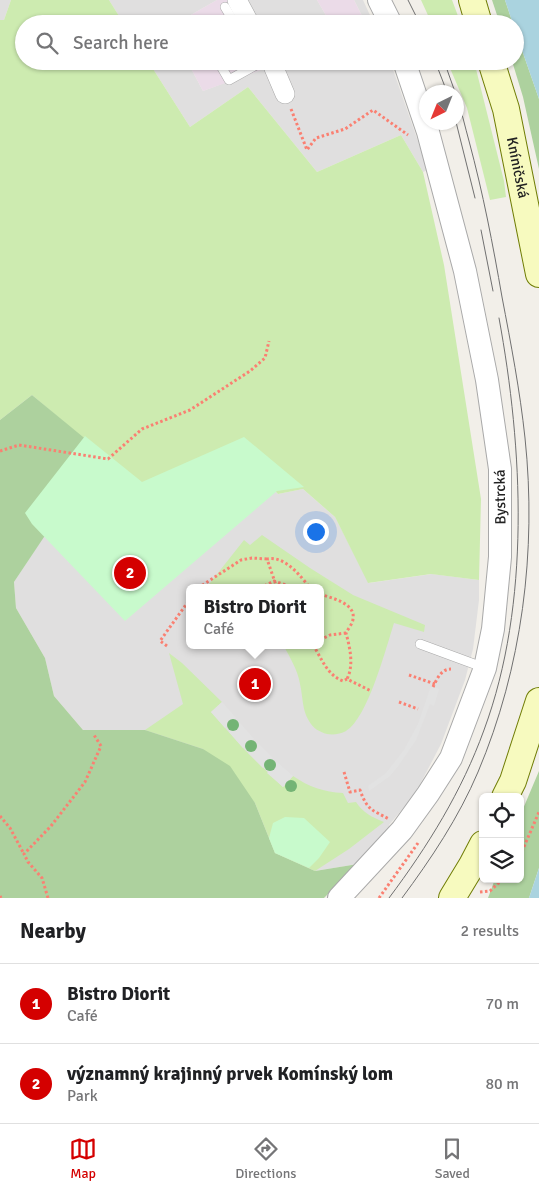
<!DOCTYPE html>
<html lang="en">
<head>
<meta charset="utf-8">
<style>
	:root { --surface:#fff; --page:#f6f6f6; --text:#202124; --muted:#757577; --line:#e0e0e0; --accent:#d40000 }
	body { margin:0; font-family:Signika,sans-serif; background:var(--page); color:var(--text) }
	.controls { position:absolute; right:15px; bottom:15px; display:grid; overflow:hidden; border-radius:8px; box-shadow:0 1px 4px #0004 }
	.controls button { width:45px; height:45px; display:grid; place-items:center; padding:0; border:0; border-bottom:1px solid var(--line); background:var(--surface); color:var(--text); font:25px sans-serif }
	.compass { position:absolute; left:419px; top:85px; width:45px; height:45px; border-radius:50%; background:var(--surface); box-shadow:0 1px 4px #0004; rotate:223deg }
	.you { position:absolute; left:315px; top:531px; width:18px; height:18px; margin:-12px; border:4px solid #fff; border-radius:50%; background:#1a73e8; box-shadow:0 0 0 8px #1a73e833 }
	.badge { display:grid; place-items:center; width:32px; height:32px; border-radius:50%; background:var(--accent); color:#fff; font-size:16px; font-weight:700 }
	.pin { position:absolute; translate:-50% -50%; border:2px solid #fff; box-shadow:0 1px 5px #0006 }
	.popup { position:absolute; left:186px; top:584px; width:138px; height:65px; box-sizing:border-box; display:grid; place-content:center; border-radius:8px; background:var(--surface); filter:drop-shadow(0 1px 4px #0005); font-size:16px; white-space:nowrap; color:var(--muted) }
	.popup b { font-size:19px; color:var(--text) }
	.popup::after { content:''; position:absolute; left:50%; top:100%; margin-left:-10px; border:10px solid transparent; border-top-color:var(--surface) }
	.list { margin:0; padding:0; list-style:none }
	h2 { display:flex; justify-content:space-between; align-items:center; height:65px; margin:0; padding:0 20px; font-size:21px }
	h2 small { font-size:16px; font-weight:400; color:var(--muted) }
	.list li { display:grid; grid-template-columns:32px 1fr auto; gap:15px; align-items:center; box-sizing:border-box; height:80px; padding:0 20px; border-top:1px solid var(--line) }
	.list b { display:block; font-size:19px; white-space:nowrap }
	.list p { margin:0; font-size:16px; white-space:nowrap; color:var(--muted) }
	.list em { font-size:16px; font-style:normal; color:var(--muted) }
	.icon { flex:none; width:28px; height:28px; fill:none; stroke:currentColor; stroke-width:2; stroke-linecap:round; stroke-linejoin:round }
	.map { position:relative; flex:none; width:539px; height:898px; overflow:hidden }
	.search { position:absolute; background:var(--surface); box-shadow:0 1px 4px #0004; left:15px; right:15px; top:15px; height:55px; display:flex; align-items:center; gap:12px; box-sizing:border-box; padding:0 18px; border-radius:28px; color:var(--muted); font-size:19px }
	.sheet { height:225px; background:var(--surface) }
	nav { display:flex; justify-content:space-around; align-items:center; box-sizing:border-box; height:70px; border-top:1px solid var(--line); background:var(--surface); font-size:14px; color:var(--muted) }
	nav a { display:grid; justify-items:center; gap:2px }
	nav .on { color:var(--accent) }
	.map>svg:first-child { display:block }
	.residential { fill:#e0dfdf; fill-rule:evenodd }
	.industrial { fill:#ebdbe8 }
	.grass { fill:#cdebb0 }
	.forest { fill:#add19e }
	.park { fill:#c8facc }
	.parking { fill:#e2e2e2 }
	.water { fill:#aad3df }
	.lines { fill:none; stroke-linecap:round; stroke-linejoin:round }
	.service-casing { stroke:#a9a9a9; stroke-width:10 }
	.minor-casing { stroke:#a9a9a9; stroke-width:20 }
	.tertiary-casing { stroke:#a9a9a9; stroke-width:24 }
	.secondary-casing { stroke:#707d05; stroke-width:28 }
	.path { stroke:#fa8072; stroke-width:3; stroke-dasharray:2.5 2.5; stroke-linecap:butt }
	.service { stroke:#fff; stroke-width:9 }
	.minor { stroke:#fff; stroke-width:19 }
	.tertiary { stroke:#fff; stroke-width:22 }
	.secondary { stroke:#f7fabf; stroke-width:26 }
	.tram { stroke:#707070; stroke-width:1 }
	.tree { fill:#74b475 }
	.labels { text-anchor:middle; dominant-baseline:central; stroke-width:5; stroke-linejoin:round; paint-order:stroke }
	.street-label { font-size:15px; fill:#222; stroke:#fff }
</style>
</head>
<body>
<div class="map">
<svg width="539" height="898" viewBox="0 0 539 898">
	<rect width="100%" height="100%" fill="#f2efe9"/>
	<path class="residential" d="M0,0H11L4,20H0Z
		M109,0H217L175,24H124Z
		M228,0H317L331,24H242Z
		M354,0H363L374,24H366Z
		M148,61H187L203,91L264,68L261,61H390L428,170L423,172L401,135L317,172L248,87L190,127Z
		M261,477L278,494L303,489L335,517L369,583L432,574L479,580V600L473,649L465,680L441,744L415,794L389,825L391,828L358,864L315,871L255,803L145,730H83L54,696L45,658L16,608L14,582L44,536ZM190,588H320V645H190Z"/>
	<path class="industrial" d="M217,0H228L242,24H175Z
		M317,0H354L366,24H331Z
		M187,61H261L264,69L203,91Z"/>
	<path class="grass" d="M11,0H109L124,24H24V61H148L190,127L248,87L317,172L401,135L423,172L444,265L481,499L479,580L431,574L368,583L335,517L303,489L278,494L261,477L149,494L32,395L0,420V20H4Z
		M421,0H452L461,24H432Z
		M447,61H474L504,181L506,197L490,200L467,108Z
		M262,535L310,568L353,595L425,625L424,632L394,623C386,648 368,718 346,731C341,734 333,735 327,734C319,732 313,728 309,721C302,710 303,697 300,684C298,671 290,657 283,645H320V588H228L223,584L220,588H206L244,540L250,545Z
		M169,653L182,663L222,702L211,712L243,748L283,787L293,776C309,787 324,792 343,793L348,803L356,802C363,813 372,817 384,822L349,849L315,871L275,853L255,803L203,749L145,730L183,704Z"/>
	<path class="forest" d="M492,0H505L513,24H500Z
		M515,30L539,99V169L523,97L512,61H515Z
		M32,395L139,483L44,537L14,582L16,608L45,658L54,696L83,730H145L203,749L230,766L255,803L275,853L315,871L358,864L324,898H0V420Z
		M539,771V868L529,898H488L495,879H520V816Z"/>
	<path class="park" d="M85,436L142,482L244,437L304,487L277,491L125,621L32,524L25,513Z
		M285,817L304,818L330,842L319,858L309,868L275,853L269,838L273,823Z"/>
	<path class="parking" d="M431,686L439,689L434,706L430,704L416,740L399,765L390,776L369,791L368,786L386,773L404,750L418,724Z
		M222,702L236,718L225,728L211,712Z
		M240,723L254,739L243,748L229,732Z
		M258,743L273,758L263,768L248,753Z
		M277,762L293,776L283,787L267,773Z"/>
	<path class="water" d="M505,0H539V99L515,30V24H513Z
		M539,868V898H529Z"/>
	<g class="lines">
		<g class="service-casing">
			<path id="service" d="M225,7L235,24
				M218,61L229,80L258,64L257,61
				M420,644L485,668"/>
		</g>
		<g class="minor-casing">
			<path id="minor" d="M237,0L250,24
				M271,61L285,94"/>
		</g>
		<g class="tertiary-casing">
			<path id="tertiary" d="M379,0L391,24
				M339,898L402,830L428,794L451,758L485,668L493,629L500,557V469L487,380L465,271L428,132L404,61"/>
		</g>
		<g class="secondary-casing">
			<g id="secondary">
				<path d="M472,0L479,24"/>
				<path id="s1" d="M491,61L506,109L539,274"/>
				<path d="M505,797L513,781L539,701"/>
				<path d="M452,898L472,865L483,844"/>
			</g>
		</g>
		<path class="path" d="M291,109L307,150L316,138L345,129L373,110L408,135
			M0,451L19,445L108,459L142,429L190,410L250,371L265,358L269,341
			M198,588L241,560L252,558L267,559
			M260,588L274,581L289,586L303,588
			M277,588L267,559C284,555 301,576 310,588
			M320,594C331,598 356,603 353,619C353,623 348,629 346,633C350,648 354,665 347,679
			M320,640L330,635L346,633
			M313,645C322,659 327,675 343,681L347,679L371,691
			M167,646L160,641L190,599
			M409,675L435,684
			M433,687C437,679 441,669 451,669
			M399,702L418,709
			M344,772L350,792L360,790C367,810 372,810 389,819
			M0,816L10,828L24,854
			M520,856L539,812
			M480,892L490,891L503,879
			M0,896L1,898
			M48,898L42,878L28,862L24,854L51,826L85,782L101,746L94,735
			M379,898L418,843"/>
		<use href="#service" class="service"/>
		<use href="#minor" class="minor"/>
		<use href="#tertiary" class="tertiary"/>
		<use href="#secondary" class="secondary"/>
		<path class="tram" d="M408,0L420,24
			M435,61L447,92
			M444,61L455,92
			M456,122L475,198
			M481,230L493,291
			M389,898C428,846 462,791 484,730C531,603 523,449 499,318
			M402,898C431,859 459,817 478,772C522,668 537,551 525,438C520,391 511,344 502,297C493,245 483,193 469,141C465,127 462,111 456,97"/>
	</g>
	<g class="tree">
		<circle cx="233" cy="725" r="6"/>
		<circle cx="251" cy="746" r="6"/>
		<circle cx="270" cy="765" r="6"/>
		<circle cx="291" cy="786" r="6"/>
	</g>
	<g class="labels">
		<g class="street-label">
			<text stroke="none"><textPath href="#s1" startOffset="110">Kníničská</textPath></text>
			<text transform="translate(500 497) rotate(-91)">Bystrcká</text>
		</g>
	</g>
</svg>
<div class="controls">
<button><svg class="icon" aria-label="locate" viewBox="0 0 24 24"><circle cx="12" cy="12" r="6"/><path d="M12 2v4M12 18v4M2 12h4M18 12h4"/></svg></button>
<button><svg class="icon" aria-label="layers" viewBox="0 0 24 24"><path d="M12 4l9 5-9 5-9-5zM3 14l9 5 9-5"/></svg></button>
</div>
<svg class="compass" viewBox="-18 -18 36 36"><path d="M0-13l5 13h-10z" fill="#e53935"/><path d="M0 13l5-13h-10z" fill="#757577"/></svg>
<div class="you"></div>
<div class="pin badge" style="left:255px;top:684px">1</div>
<div class="popup"><b>Bistro Diorit</b>Café</div>
<div class="pin badge" style="left:130px;top:573px">2</div>
<div class="search"><svg class="icon" aria-label="search" viewBox="0 0 24 24"><circle cx="10" cy="10" r="6"/><path d="M15 15l6 6"/></svg>Search here</div>
</div>
<section class="sheet">
<h2>Nearby<small>2 results</small></h2>
<ul class="list">
<li><span class="badge">1</span><div><b>Bistro Diorit</b><p>Café</p></div><em>70 m</em></li>
<li><span class="badge">2</span><div><b>významný krajinný prvek Komínský lom</b><p>Park</p></div><em>80 m</em></li>
</ul>
</section>
<nav>
<a class="on"><svg class="icon" aria-label="map" viewBox="0 0 24 24"><path d="M3 6l6-2 6 2 6-2v14l-6 2-6-2-6 2zM9 4v14M15 6v14"/></svg>Map</a>
<a><svg class="icon" aria-label="directions" viewBox="0 0 24 24"><path d="M12 3l9 9-9 9-9-9zM9 14v-3h6M13 9l2 2-2 2"/></svg>Directions</a>
<a><svg class="icon" aria-label="saved" viewBox="0 0 24 24"><path d="M7 4h10v16l-5-4-5 4z"/></svg>Saved</a>
</nav>
</body>
</html>
